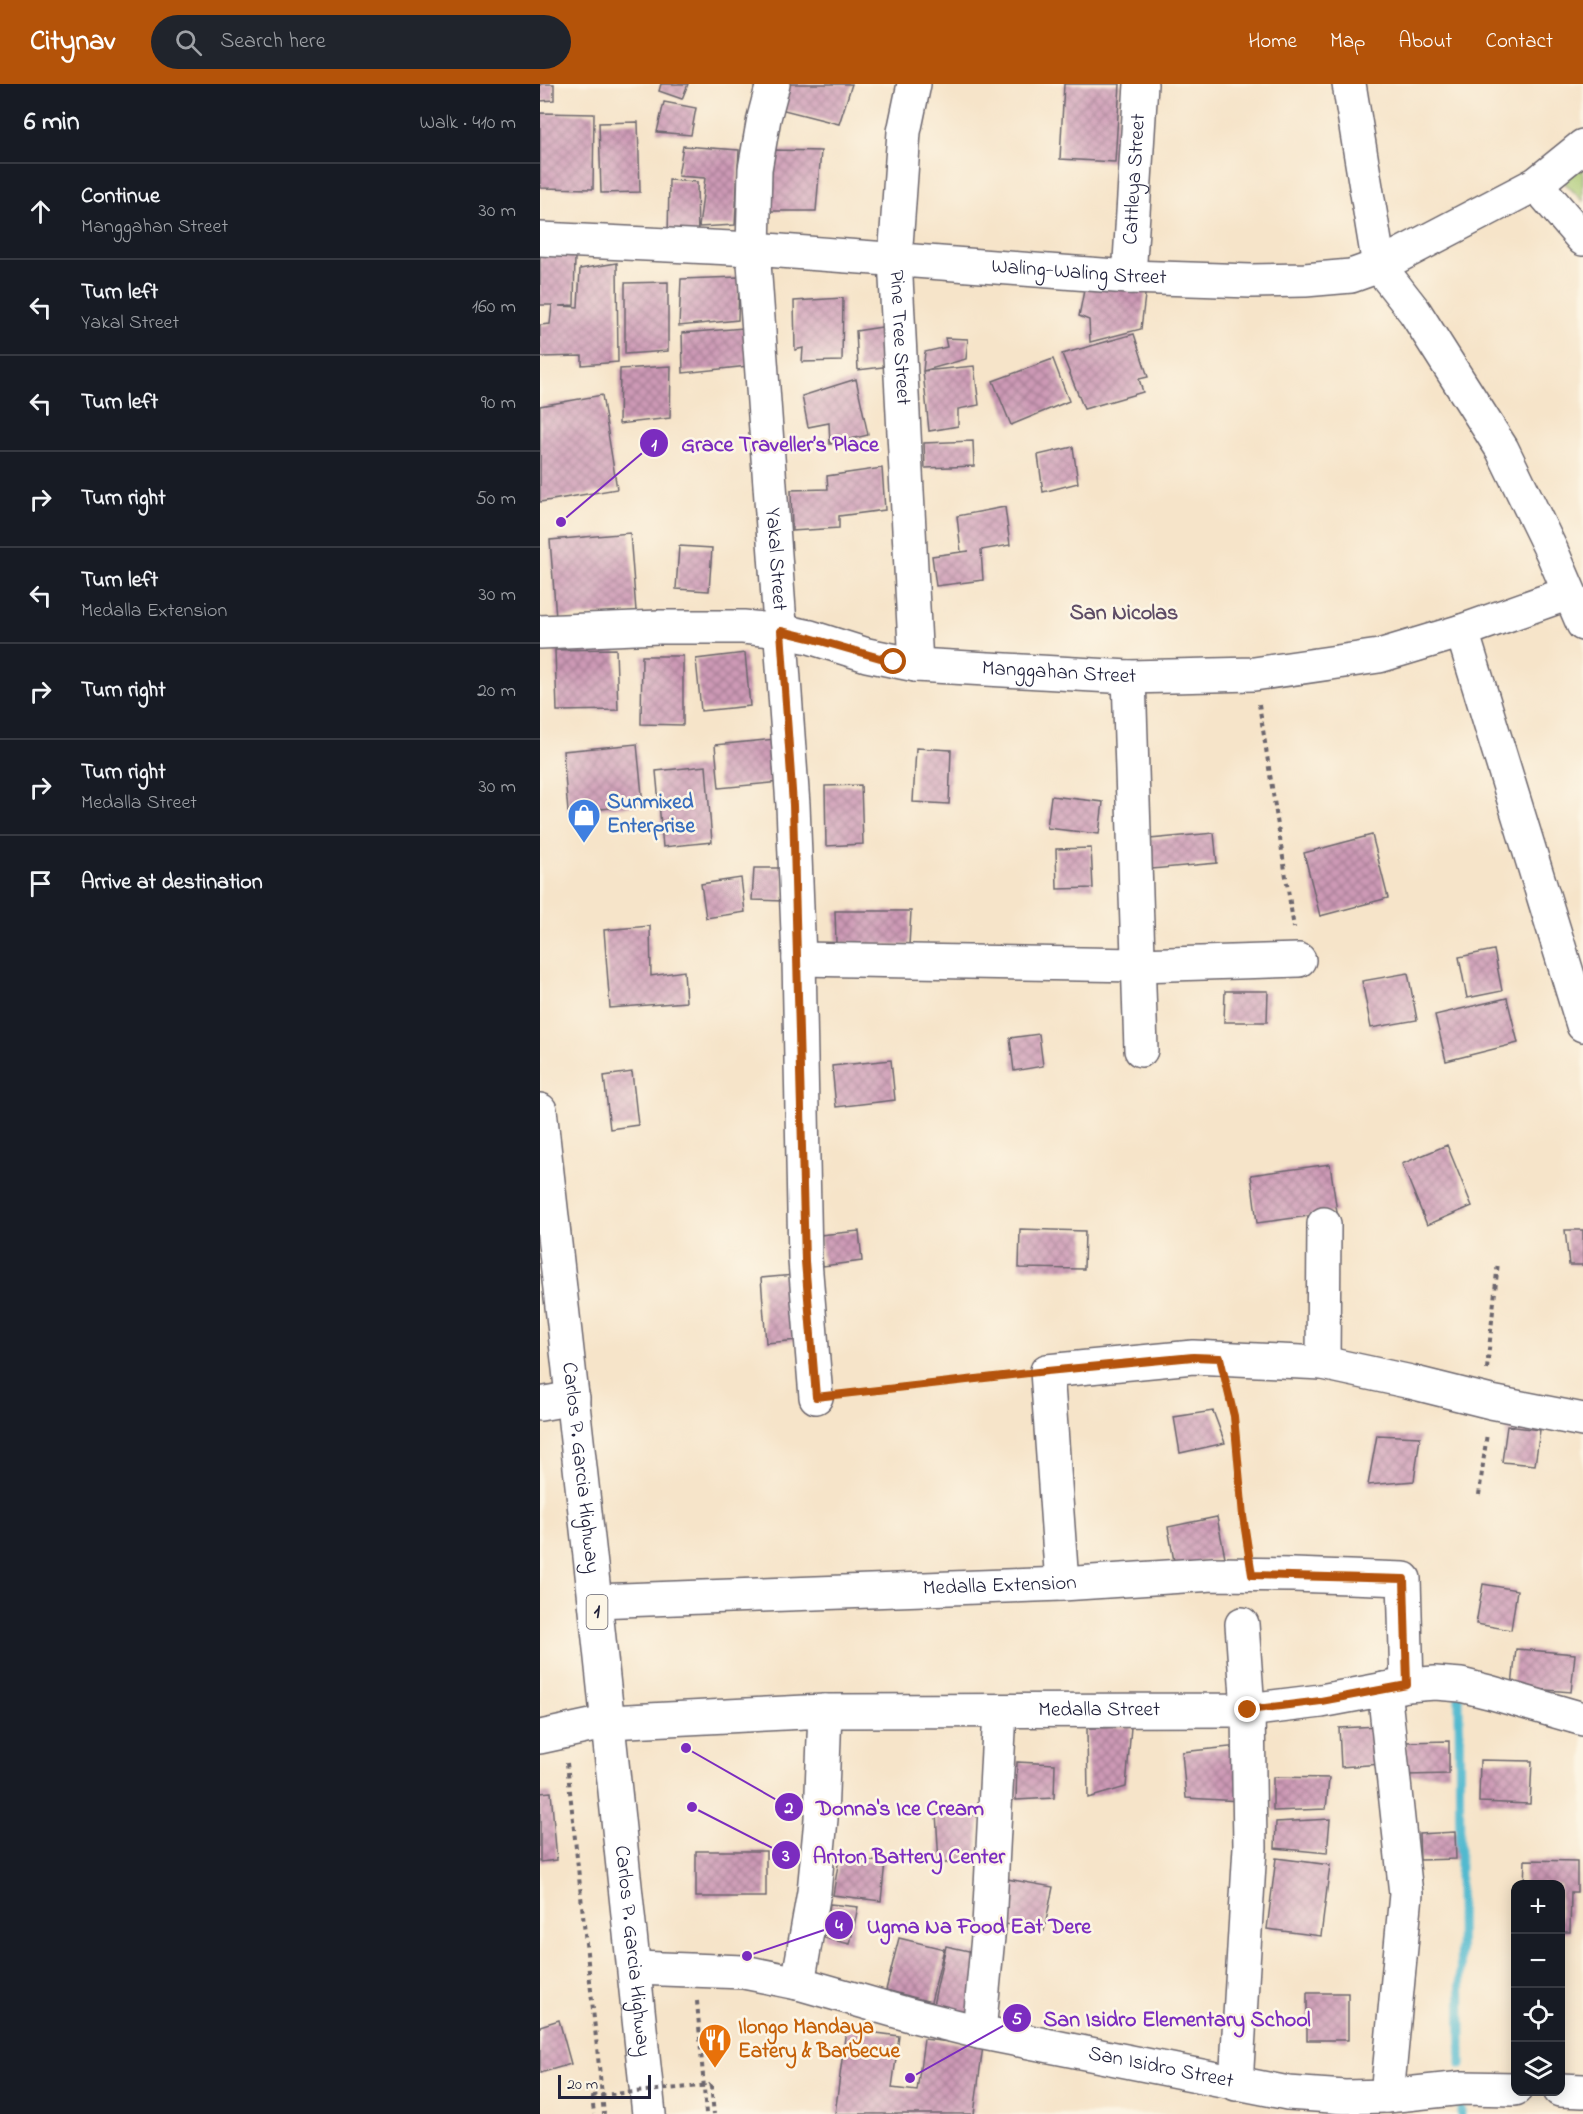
<!DOCTYPE html>
<html lang="en">
<head>
<meta charset="utf-8">
<style>
	:root { --surface:#171b24; --page:#20242c; --text:#f1f3f6; --muted:#9ea1a6; --line:#363941; --accent:#b45309 }
	body { margin:0; font-family:"Indie Flower",sans-serif; background:var(--page); color:var(--text) }
	.controls { position:absolute; right:18px; bottom:18px; display:grid; overflow:hidden; border-radius:12px; box-shadow:0 3px 15px #0003 }
	.controls button { width:54px; height:54px; display:grid; place-items:center; padding:0; border:0; border-bottom:2px solid var(--line); background:var(--surface); color:var(--text); font:30px sans-serif }
	.scale { position:absolute; left:18px; bottom:15px; width:93px; box-sizing:border-box; padding-left:6px; border:3px solid #22223b; border-top:0; font-size:16px; line-height:21px; white-space:nowrap; color:#22223b; -webkit-text-stroke:4px #fcf5e5; paint-order:stroke }
	.stop { position:absolute; width:18px; height:18px; margin:-14px; border:4px solid #b45309; border-radius:50%; background:#fff }
	.stop.end { background:#b45309; border-color:#fff; box-shadow:0 2px 6px #0008 }
	.list { margin:0; padding:0; list-style:none }
	h2 { display:flex; justify-content:space-between; align-items:center; height:78px; margin:0; padding:0 24px; font-size:26px }
	h2 small { font-size:20px; font-weight:400; color:var(--muted) }
	.list li { display:grid; grid-template-columns:39px 1fr auto; gap:18px; align-items:center; box-sizing:border-box; height:96px; padding:0 24px; border-top:2px solid var(--line) }
	.list b { display:block; font-size:22px; white-space:nowrap }
	.list p { margin:0; font-size:20px; white-space:nowrap; color:var(--muted) }
	.list em { font-size:20px; font-style:normal; color:var(--muted) }
	.icon { flex:none; width:33px; height:33px; fill:none; stroke:currentColor; stroke-width:2; stroke-linecap:round; stroke-linejoin:round }
	.map { position:relative; flex:none; width:1043px; height:2030px; overflow:hidden }
	header { display:flex; align-items:center; gap:36px; box-sizing:border-box; height:84px; padding:0 30px; background:var(--accent); color:#fff }
	header strong { font-size:28px }
	nav { display:flex; gap:33px; margin-inline-start:auto; font-size:21px }
	.search { width:420px; height:54px; background:var(--page); display:flex; align-items:center; gap:15px; box-sizing:border-box; padding:0 21px; border-radius:33px; color:var(--muted); font-size:22px }
	main { display:flex }
	aside { flex:1; background:var(--surface) }
	.map>svg:first-child { display:block }
	.green { fill:#a6c770; stroke:#647456; stroke-width:1.5 }
	.lines { fill:none; stroke-linecap:round; stroke-linejoin:round }
	.stream { stroke:#51b9cf; stroke-width:9 }
	.building { fill:url(#building-cross-hatch) }
	.minor-casing { stroke:#6c666d; stroke-width:36 }
	.highway-casing { stroke:#6c666d; stroke-width:36 }
	.path { stroke:#6c666d; stroke-width:4; stroke-dasharray:4.5 4.5; stroke-linecap:butt }
	.minor { stroke:#fff; stroke-width:33 }
	.highway { stroke:#fff; stroke-width:33 }
	.path-bridge { stroke:#6c666d; stroke-width:4; stroke-dasharray:4.5 4.5; stroke-linecap:butt }
	.route { stroke:#b45309; stroke-width:8 }
	.labels { text-anchor:middle; dominant-baseline:central; stroke-width:5; stroke-linejoin:round; paint-order:stroke }
	.shield { fill:#fcf5e5; stroke:#63616e; stroke-width:1.5 }
	.shield-label { font-size:20px; font-weight:bold; fill:#22223b }
	.street-label { font-size:21px; fill:#22223b; stroke:#fcf5e5 }
	.shop-label { font-size:21px; font-weight:bold; fill:#366cbe; stroke:#fcf5e5; text-anchor:start }
	.food-label { font-size:21px; font-weight:bold; fill:#c56008; stroke:#fcf5e5; text-anchor:start }
	.neighbourhood-label { font-size:22px; font-weight:bold; fill:#5e4c66; stroke:#fcf5e5 }
	.leader { fill:none; stroke:#7b2cbf; stroke-width:2 }
	.callout-dot { fill:#7b2cbf; stroke:#fcf5e5; stroke-width:2 }
	.mark-label { font-size:18px; text-anchor:middle; font-weight:bold; fill:#fff }
	.callout-label { font-size:22px; text-anchor:middle; font-weight:bold; fill:#7b2cbf; stroke:#fcf5e5; stroke-width:5; stroke-linejoin:round; paint-order:stroke }
</style>
</head>
<body>
<header>
<strong>Citynav</strong>
<div class="search"><svg class="icon" aria-label="search" viewBox="0 0 24 24"><circle cx="10" cy="10" r="6"/><path d="M15 15l6 6"/></svg>Search here</div>
<nav><a>Home</a><a>Map</a><a>About</a><a>Contact</a></nav>
</header>
<main>
<aside>
<h2>6 min<small>Walk · 410 m</small></h2>
<ul class="list">
<li><svg class="icon" aria-label="ahead" viewBox="0 0 24 24"><path d="M12 20V5M6 11l6-6 6 6"/></svg><div><b>Continue</b><p>Manggahan Street</p></div><em>30 m</em></li>
<li><svg class="icon" aria-label="left" viewBox="0 0 24 24"><path d="M17 20v-9H6M10 6l-5 5 5 5"/></svg><div><b>Turn left</b><p>Yakal Street</p></div><em>160 m</em></li>
<li><svg class="icon" aria-label="left" viewBox="0 0 24 24"><path d="M17 20v-9H6M10 6l-5 5 5 5"/></svg><div><b>Turn left</b></div><em>90 m</em></li>
<li><svg class="icon" aria-label="right" viewBox="0 0 24 24"><path d="M7 20v-9h11M14 6l5 5-5 5"/></svg><div><b>Turn right</b></div><em>50 m</em></li>
<li><svg class="icon" aria-label="left" viewBox="0 0 24 24"><path d="M17 20v-9H6M10 6l-5 5 5 5"/></svg><div><b>Turn left</b><p>Medalla Extension</p></div><em>30 m</em></li>
<li><svg class="icon" aria-label="right" viewBox="0 0 24 24"><path d="M7 20v-9h11M14 6l5 5-5 5"/></svg><div><b>Turn right</b></div><em>20 m</em></li>
<li><svg class="icon" aria-label="right" viewBox="0 0 24 24"><path d="M7 20v-9h11M14 6l5 5-5 5"/></svg><div><b>Turn right</b><p>Medalla Street</p></div><em>30 m</em></li>
<li><svg class="icon" aria-label="arrive" viewBox="0 0 24 24"><path d="M6 21V4h12l-3 4 3 4H6"/></svg><div><b>Arrive at destination</b></div></li>
</ul>
</aside>
<div class="map">
<svg width="1043" height="2030" viewBox="0 0 1043 2030">
	<defs>
		<pattern id="building-cross-hatch" width="8" height="8" patternUnits="userSpaceOnUse" patternTransform="scale(1.5)"><rect width="8" height="8" fill="#cd9ab6"/><path d="M0 0l8 8M0 8l8-8" fill="none" stroke="#a67d95"/></pattern>
	</defs>
	<rect width="100%" height="100%" fill="#fcf5e5"/>
	<filter id="ink" filterUnits="userSpaceOnUse"><feTurbulence type="fractalNoise" baseFrequency=".0167" numOctaves="2"/><feDisplacementMap in="SourceGraphic" scale="12" xChannelSelector="R" yChannelSelector="G"/><feConvolveMatrix kernelMatrix="1 2 1 2 8 2 1 2 1" color-interpolation-filters="sRGB"/></filter>
	<filter id="wash" filterUnits="userSpaceOnUse"><feTurbulence type="fractalNoise" baseFrequency=".008" numOctaves="4" result="noise"/><feDisplacementMap in="SourceGraphic" scale="24" xChannelSelector="R" yChannelSelector="G"/><feGaussianBlur stdDeviation="1.35" result="paint"/><feColorMatrix in="noise" values="0 0 0 0 0 0 0 0 0 0 0 0 0 0 0 0 0 1.4 0 .05"/><feComposite in="paint" operator="in"/></filter>
	<g filter="url(#wash)">
		<rect width="100%" height="100%" fill="#f6e4c9"/>
		<path class="green" d="M1043,78V117L1021,95Z"/>
		<g class="lines">
			<path class="stream" d="M919,1615L921,1980
				M921,2030V2026"/>
		</g>
		<g id="blocks">
			<path class="building" d="M0,0H14V16L0,17Z
				M121,0H148L142,15L119,7Z
				M248,0H312L299,40L244,26Z
				M524,0H580L575,78L520,75Z
				M124,18L156,24L151,51L117,48Z
				M0,29L54,30L53,105L0,104Z
				M98,38L100,108L61,109L59,39Z
				M143,62L199,66L195,141L159,143L165,94L138,92Z
				M232,66L281,67L276,127H231Z
				M129,96L157,98L158,157L128,154Z
				M0,167L35,172L34,221L19,222L38,223L40,185L77,179L78,278L42,281V272L0,273V241L10,240L12,221H0Z
				M199,193L198,236L139,242L141,195Z
				M546,196L606,203L601,245L550,258L549,236L539,232Z
				M128,198V267L85,270V199Z
				M303,214L302,277L262,278L263,264L255,266L254,217Z
				M348,242L351,282L318,286L316,247Z
				M204,244L208,282L143,289L142,249Z
				M594,250L608,293L599,295L603,308L544,325L522,270Z
				M405,254L428,255L426,275L383,287L385,268L407,263Z
				M513,275L529,317L471,341L453,297Z
				M131,282L130,334L79,340L80,285Z
				M434,282L439,321L418,325V342L389,347L383,287Z
				M316,295L328,351L290,360L289,339L268,343L262,312Z
				M62,311L77,405L0,418V322Z
				M433,357L434,382L385,384L384,359Z
				M533,363L538,399L503,408L498,371Z
				M342,384L345,426L299,432V444L252,447L251,406L288,405L287,392Z
				M465,423L470,461L441,466L443,496L396,502L392,472L429,467L421,468L417,432Z
				M90,449L96,527L16,534L10,456Z
				M139,462L172,464L169,507L136,505Z
				M76,565L78,626L17,627L15,566Z
				M205,569L210,622L161,627L156,575Z
				M102,572H143V641L101,640Z
				M236,655L240,698L179,704L175,661Z
				M97,660L103,721L28,728L23,667Z
				M376,664L411,666L409,720L373,718Z
				M166,682L172,758L123,763L116,687Z
				M321,701L323,760L286,762L285,702Z
				M511,712L563,718L559,750L507,744Z
				M674,749L677,779L612,785L610,755Z
				M832,751L848,814L780,832L764,769Z
				M551,764L553,804L517,805L516,765Z
				M214,784H244L243,817L212,816Z
				M201,794L205,828L166,834L161,800Z
				M295,827H371L369,861L296,859Z
				M110,842L111,892L144,887L146,918L70,924L64,846Z
				M954,866L962,907L927,914L919,873Z
				M868,889L877,936L831,944L822,897Z
				M685,907H728L727,938H684Z
				M967,914L978,959L906,977L895,931Z
				M499,950L503,982L474,987L470,954Z
				M351,976L355,1016L296,1023L292,982Z
				M92,988L98,1041L70,1045L64,992Z
				M907,1061L932,1122L887,1141L862,1080Z
				M790,1080L797,1128L717,1139L711,1091Z
				M480,1145L545,1147L544,1185L479,1184Z
				M1025,1146H1043V1181H1029Z
				M319,1147L322,1177L283,1182L280,1151Z
				M254,1191L259,1256L226,1259L221,1194Z
				M673,1327L685,1359L640,1369L634,1333Z
				M967,1342L1000,1346L995,1381L962,1378Z
				M837,1351L880,1353L874,1397L828,1401Z
				M677,1433L685,1473L635,1483L628,1443Z
				M943,1500L977,1506L971,1546L936,1540Z
				M976,1565L1035,1570L1031,1608L972,1603Z
				M839,1642L841,1680L801,1683L799,1644Z
				M591,1643L586,1703L548,1714L547,1644Z
				M909,1657V1690L867,1691L866,1658Z
				M699,1662L701,1717L646,1714L642,1668Z
				M940,1676L992,1677L990,1720L939,1718Z
				M477,1678L515,1680L514,1714L476,1716Z
				M733,1693L789,1694L786,1725L733,1727Z
				M11,1708L17,1776L0,1778V1709Z
				M396,1729L440,1731L436,1779H399Z
				M790,1735L787,1769L735,1764L736,1738Z
				M915,1748L916,1775L880,1776L879,1750Z
				M156,1767H226V1813H156Z
				M736,1774L790,1781L781,1852L727,1845Z
				M299,1775L345,1778L341,1817L293,1811Z
				M985,1776L1037,1777V1808H1031L1030,1848H1020V1800H984Z
				M467,1795L513,1803L504,1847L460,1839Z
				M290,1820L318,1823L310,1860L284,1854Z
				M359,1854L404,1865L391,1918L346,1906Z
				M406,1862L443,1870L430,1930L393,1921Z
				M767,1909H808V1956H767Z
				M19,1936L31,1980L0,1989V1942Z
				M306,1945L359,1952L352,2004L377,2007L384,1955L443,1962L434,2030H295Z"/>
		</g>
	</g>
	<g filter="url(#ink)">
		<use href="#blocks" fill-opacity="0" stroke="#6c666d" stroke-width="1.5"/>
		<g class="lines">
			<g class="minor-casing">
				<g id="minor">
					<path id="s1" d="M233,0L224,34L215,85L213,165L253,721L259,875L265,1177L276,1313"/>
					<path id="s2" d="M374,0L364,48L355,175L376,581"/>
					<path d="M809,0L839,182L875,228L962,365L1012,468L1043,540"/>
					<path d="M996,100L1043,155"/>
					<path id="s3" d="M0,155L213,165L589,193L711,197L765,196L811,192L839,182L996,100L1043,62"/>
					<path id="s4" d="M589,193L601,0"/>
					<path d="M922,547L1043,941"/>
					<path id="s5" d="M0,548L119,543H203L241,547L270,553L327,571L376,581L589,593L714,590L839,572L922,547L1029,509"/>
					<path d="M589,593L601,966"/>
					<path d="M259,875L598,881L759,876"/>
					<path d="M783,1279L784,1140"/>
					<path d="M0,1320L33,1314"/>
					<path d="M522,1500L507,1287L653,1273L783,1279L871,1298L951,1318L1043,1336"/>
					<path id="s6" d="M55,1517L522,1500L673,1490L753,1491L864,1495L867,1601"/>
					<path d="M844,1605L866,1810L847,2012"/>
					<path id="s7" d="M0,1653L69,1638L285,1627L708,1626L781,1617L867,1601L895,1599L921,1601L949,1608L1043,1635"/>
					<path id="s8" d="M95,1884L204,1888L258,1899L370,1931L439,1948L748,2009L805,2013L847,2012L923,2004L975,2005"/>
					<path d="M258,1899L274,1808L281,1735L285,1627"/>
					<path d="M439,1948L449,1842L460,1627"/>
					<path d="M696,2000L710,1763L708,1626L702,1540"/>
					<path d="M1020,2006L1043,2007"/>
				</g>
			</g>
			<g class="highway-casing">
				<g id="highway">
					<path id="s9" d="M0,1026L55,1517L109,2030"/>
				</g>
			</g>
			<path class="path" d="M719,620L754,844
				M947,1285L958,1178
				M688,1307C700,1357 699,1409 707,1460
				M308,1309L476,1290
				M939,1411L947,1349
				M27,1679L64,2030
				M157,1917L166,2030
				M171,2001L174,2030
				M52,2012L54,2030"/>
			<use href="#minor" class="minor"/>
			<use href="#highway" class="highway"/>
			<path class="path-bridge" d="M52,2012L171,2001"/>
		</g>
	</g>
	<g class="lines" filter="url(#ink)">
		<path class="route" d="M354,578L270,554L241,547L253,721L265,1177L276,1313L507,1287L653,1273L680,1274L694,1332L703,1432L712,1491L864,1495L867,1601L781,1617L708,1626"/>
	</g>
	<defs>
		<g id="shop-pin" transform="scale(1.725)"><path d="M0 17L-7.5 6A9.5 9.5 0 1 1 7.5 6Z" fill="#3f7fe0" stroke="#fcf5e5"/><path d="M-5-2.5h2.3a2.7 3.5 0 0 1 5.4 0H5L5.5 6h-11ZM-1.5-2.5h3a1.5 2.3 0 0 0-3 0Z" fill="#fff"/></g>
		<g id="restaurant-pin" transform="scale(1.725)"><path d="M0 17L-7.5 6A9.5 9.5 0 1 1 7.5 6Z" fill="#e8710a" stroke="#fcf5e5"/><path d="M-5-6h1v4h1v-4h1v4h1v-4h1v5L-1.5 .5V6h-2V.5L-5-1ZM5-6V6H3V1.5H1.5Q1.5-4 5-6Z" fill="#fff"/></g>
	</defs>
	<g fill-rule="evenodd">
		<use href="#shop-pin" x="44" y="731"/>
		<use href="#restaurant-pin" x="175" y="1956"/>
	</g>
	<g class="labels">
		<rect class="shield" x="46.5" y="1511" width="21" height="34" rx="4.5"/>
		<g class="shield-label">
			<text x="57" y="1528">1</text>
		</g>
		<g class="street-label">
			<text stroke="none"><textPath href="#s4" startOffset="98">Cattleya Street</textPath></text>
			<text stroke="none"><textPath href="#s3" startOffset="540">Waling-Waling Street</textPath></text>
			<text stroke="none"><textPath href="#s2" startOffset="255">Pine Tree Street</textPath></text>
			<text stroke="none"><textPath href="#s1" startOffset="478">Yakal Street</textPath></text>
			<text stroke="none"><textPath href="#s5" startOffset="524">Manggahan Street</textPath></text>
			<text stroke="none"><textPath href="#s9" startOffset="360">Carlos P. Garcia Highway</textPath></text>
			<text stroke="none"><textPath href="#s6" startOffset="405">Medalla Extension</textPath></text>
			<text stroke="none"><textPath href="#s7" startOffset="561">Medalla Street</textPath></text>
			<text stroke="none"><textPath href="#s9" startOffset="846">Carlos P. Garcia Highway</textPath></text>
			<text stroke="none"><textPath href="#s8" startOffset="537">San Isidro Street</textPath></text>
		</g>
		<g class="shop-label">
			<text x="67" y="719">Sunmixed<tspan x="67" dy="24">Enterprise</tspan></text>
		</g>
		<g class="food-label">
			<text x="198" y="1944">Ilongo Mandaya<tspan x="198" dy="24">Eatery &amp; Barbecue</tspan></text>
		</g>
		<g class="neighbourhood-label">
			<text x="584" y="530">San Nicolas</text>
		</g>
	</g>
	<path class="leader" d="M21 438L114 359M146 1664L249 1723M152 1723L246 1771M207 1872L299 1841M370 1994L477 1934"/>
	<g class="callout-dot">
		<circle cx="21" cy="438" r="6"/>
		<circle cx="146" cy="1664" r="6"/>
		<circle cx="152" cy="1723" r="6"/>
		<circle cx="207" cy="1872" r="6"/>
		<circle cx="370" cy="1994" r="6"/>
		<circle cx="114" cy="359" r="15"/>
		<circle cx="249" cy="1723" r="15"/>
		<circle cx="246" cy="1771" r="15"/>
		<circle cx="299" cy="1841" r="15"/>
		<circle cx="477" cy="1934" r="15"/>
	</g>
	<g class="mark-label">
		<text x="114" y="366">1</text>
		<text x="249" y="1729">2</text>
		<text x="246" y="1777">3</text>
		<text x="299" y="1847">4</text>
		<text x="477" y="1940">5</text>
	</g>
	<g class="callout-label">
		<text x="240" y="367">Grace Traveller’s Place</text>
		<text x="360" y="1731">Donna's Ice Cream</text>
		<text x="369" y="1779">Anton Battery Center</text>
		<text x="439" y="1849">Ugma Na Food Eat Dere</text>
		<text x="637" y="1942">San Isidro Elementary School</text>
	</g>
</svg>
<div class="controls">
<button>+</button>
<button>−</button>
<button><svg class="icon" aria-label="locate" viewBox="0 0 24 24"><circle cx="12" cy="12" r="6"/><path d="M12 2v4M12 18v4M2 12h4M18 12h4"/></svg></button>
<button><svg class="icon" aria-label="layers" viewBox="0 0 24 24"><path d="M12 4l9 5-9 5-9-5zM3 14l9 5 9-5"/></svg></button>
</div>
<div class="scale">20 m</div>
<div class="stop" style="left:354px;top:578px"></div>
<div class="stop end" style="left:708px;top:1626px"></div>
</div>
</main>
</body>
</html>
